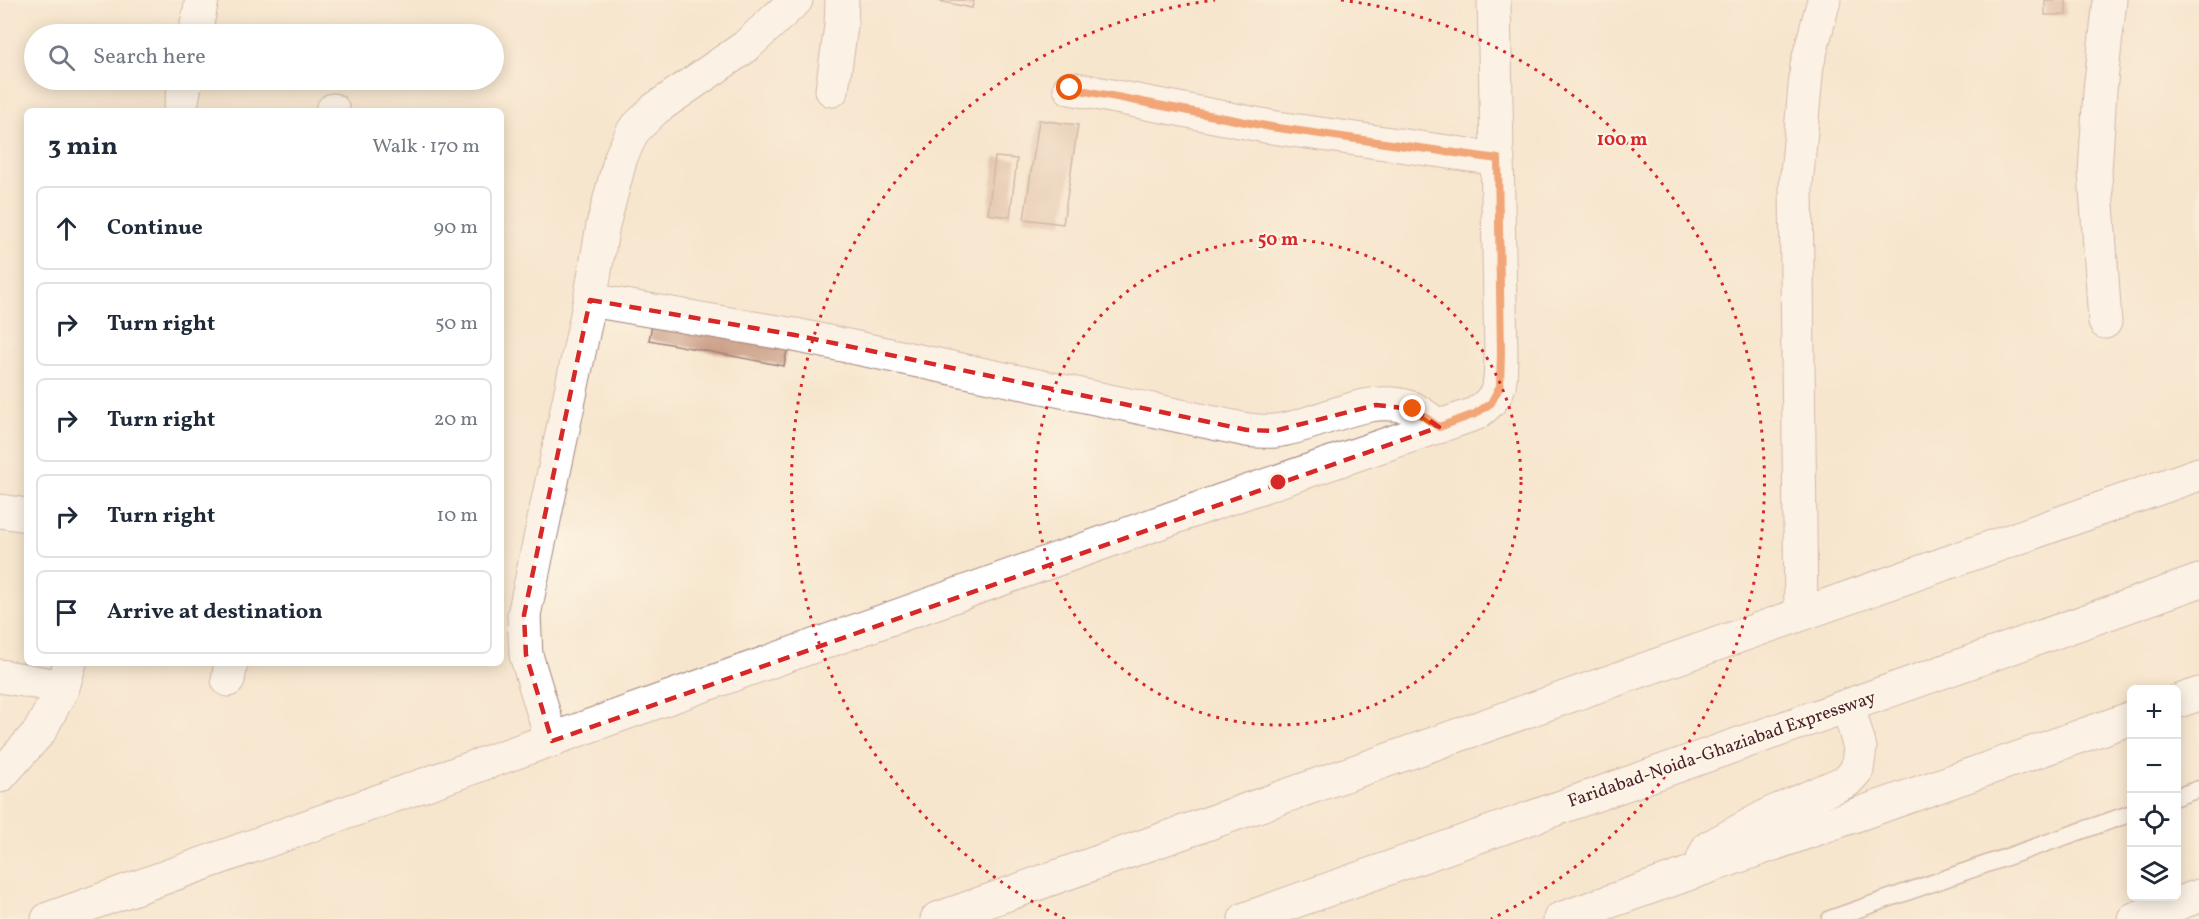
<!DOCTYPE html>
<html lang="en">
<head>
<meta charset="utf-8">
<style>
	:root { --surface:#fff; --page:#f6f6f7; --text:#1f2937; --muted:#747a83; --line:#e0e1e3 }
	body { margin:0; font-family:Vollkorn,serif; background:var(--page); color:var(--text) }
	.controls { position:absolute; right:18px; bottom:18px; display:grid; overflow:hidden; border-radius:9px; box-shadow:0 3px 15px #0003 }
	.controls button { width:54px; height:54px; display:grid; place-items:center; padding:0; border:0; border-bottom:2px solid var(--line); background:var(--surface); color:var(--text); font:30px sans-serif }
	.stop { position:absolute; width:18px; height:18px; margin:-14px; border:4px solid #ea580c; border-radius:50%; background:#fff }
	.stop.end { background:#ea580c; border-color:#fff; box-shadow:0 2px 6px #0008 }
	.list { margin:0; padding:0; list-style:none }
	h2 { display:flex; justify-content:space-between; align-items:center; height:78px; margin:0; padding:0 24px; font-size:26px }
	h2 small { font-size:20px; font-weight:400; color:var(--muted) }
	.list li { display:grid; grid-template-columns:39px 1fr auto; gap:18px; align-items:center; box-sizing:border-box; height:84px; margin:0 12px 12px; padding:0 12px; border:2px solid var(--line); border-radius:9px }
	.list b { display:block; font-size:22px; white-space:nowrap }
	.list em { font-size:20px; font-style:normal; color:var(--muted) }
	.icon { flex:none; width:33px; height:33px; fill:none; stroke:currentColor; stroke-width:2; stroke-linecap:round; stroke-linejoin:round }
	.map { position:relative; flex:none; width:2199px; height:919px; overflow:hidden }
	.search { position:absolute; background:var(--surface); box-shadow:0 3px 15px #0003; left:24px; top:24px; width:480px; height:66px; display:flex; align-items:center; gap:15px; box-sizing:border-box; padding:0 21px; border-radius:33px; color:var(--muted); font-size:22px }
	.panel { position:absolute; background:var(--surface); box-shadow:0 3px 15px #0003; left:24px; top:108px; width:480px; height:558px; border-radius:9px }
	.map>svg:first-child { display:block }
	.building { fill:#c89981 }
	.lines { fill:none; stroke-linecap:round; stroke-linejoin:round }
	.lane-casing { stroke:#a0827c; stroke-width:19 }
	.street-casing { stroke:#a0827c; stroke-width:35 }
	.secondary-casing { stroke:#a0827c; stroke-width:35 }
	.primary-casing { stroke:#a0827c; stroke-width:35 }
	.lane { stroke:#fff; stroke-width:16 }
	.street { stroke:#fff; stroke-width:33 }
	.secondary { stroke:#fff; stroke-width:33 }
	.primary { stroke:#fff; stroke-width:33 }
	.route { stroke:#ea580c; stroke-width:8 }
	.marked { fill:none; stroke:#d62828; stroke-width:4.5; stroke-dasharray:12 8; stroke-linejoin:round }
	.ring { fill:none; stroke:#d62828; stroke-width:3; stroke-dasharray:3 6 }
	.labels { text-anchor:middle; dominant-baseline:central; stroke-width:4.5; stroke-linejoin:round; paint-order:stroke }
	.street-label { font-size:18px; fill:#4a1f2b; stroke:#fcf5e5 }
	.centre { fill:#d62828; stroke:#fcf5e5; stroke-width:3 }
	.ring-label { font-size:18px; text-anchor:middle; font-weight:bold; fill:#d62828; stroke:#fcf5e5; stroke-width:4.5; stroke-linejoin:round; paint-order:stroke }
</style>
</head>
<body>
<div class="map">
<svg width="2199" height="919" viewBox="0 0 2199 919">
	<rect width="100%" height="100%" fill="#fcf5e5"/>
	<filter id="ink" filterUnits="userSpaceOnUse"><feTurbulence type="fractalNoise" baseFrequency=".0167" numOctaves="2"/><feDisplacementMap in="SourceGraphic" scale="12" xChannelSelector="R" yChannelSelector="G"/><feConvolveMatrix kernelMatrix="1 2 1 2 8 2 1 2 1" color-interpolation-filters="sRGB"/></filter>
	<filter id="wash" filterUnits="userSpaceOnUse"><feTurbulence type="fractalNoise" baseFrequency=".008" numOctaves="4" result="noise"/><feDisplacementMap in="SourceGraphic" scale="24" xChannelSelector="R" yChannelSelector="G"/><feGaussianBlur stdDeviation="1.35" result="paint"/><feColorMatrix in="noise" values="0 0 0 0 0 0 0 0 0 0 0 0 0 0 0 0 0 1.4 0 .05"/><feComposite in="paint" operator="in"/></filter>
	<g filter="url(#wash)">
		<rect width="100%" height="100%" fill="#f7e6ce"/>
		<g id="blocks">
			<path class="building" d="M934,0H974L972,8Z
				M2045,0H2066V15H2045Z
				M1039,120L1078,125L1063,224L1024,219Z
				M995,157L1017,159L1010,217L988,214Z
				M654,315L789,341L784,366L649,340Z"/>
		</g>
	</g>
	<g filter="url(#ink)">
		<use href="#blocks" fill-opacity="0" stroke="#a0827c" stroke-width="1.5"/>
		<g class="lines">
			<g class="lane-casing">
				<path id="lane" d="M2176,797L2199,789
					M1830,919L2132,813"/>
			</g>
			<g class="street-casing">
				<path id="street" d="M195,34L202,0
					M1070,88L1271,127L1498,159
					M832,90L841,26L842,0
					M180,111L186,80
					M332,111L333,110
					M590,300L795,335L1247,430C1256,431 1266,432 1275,431C1320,426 1366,392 1412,408C1421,412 1431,421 1439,427
					M2105,322L2095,173L2100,90L2110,0
					M0,511L27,515
					M1801,614L1796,185L1807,65L1824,0
					M0,676L63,687
					M228,680L231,663
					M552,741L526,655L524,615L590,300L603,225L621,157L633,131L655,109L745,47L796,0
					M0,776L40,731L63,687L70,663
					M48,919L1223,500L1475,414C1503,395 1500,386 1501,354L1494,0
					M2134,919L2199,896"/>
			</g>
			<g class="secondary-casing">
				<path id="secondary" d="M937,919L2199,474"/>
			</g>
			<g class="primary-casing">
				<path id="primary" d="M2176,702L2199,694
					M1703,859L1708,848L1770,814L1847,781L1857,770L1860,748L1848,706
					M1245,919L2199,581
					M1560,919L2132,718"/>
			</g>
			<use href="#lane" class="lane"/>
			<use href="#street" class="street"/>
			<use href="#secondary" class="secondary"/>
			<use href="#primary" class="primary"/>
		</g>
	</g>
	<g class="lines" filter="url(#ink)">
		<path class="route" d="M1070,88L1271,127L1498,159L1501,354L1500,386L1491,403L1475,414L1439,427L1413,409"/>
	</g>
	<path d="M0 0H2199V919H0ZM590,300L795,335L1247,430L1274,431L1376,405L1413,409L1439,427L552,741L526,655L524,615Z" fill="#f7e6ce" fill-opacity=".55" fill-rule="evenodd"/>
	<path class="marked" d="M590,300L795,335L1247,430L1274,431L1376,405L1413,409L1439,427L552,741L526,655L524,615Z"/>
	<g class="ring">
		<circle cx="1278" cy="482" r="243"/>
		<path d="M1065 919A486 486 0 0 1 1215 0M1341 0A486 486 0 0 1 1491 919"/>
	</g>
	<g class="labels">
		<g class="street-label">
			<text transform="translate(1722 750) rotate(-19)">Faridabad-Noida-Ghaziabad Expressway</text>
		</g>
	</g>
	<circle cx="1278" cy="482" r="9" class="centre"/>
	<g class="ring-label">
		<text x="1622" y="145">100 m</text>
		<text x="1278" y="245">50 m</text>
	</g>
</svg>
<div class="controls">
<button>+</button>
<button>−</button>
<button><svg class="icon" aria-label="locate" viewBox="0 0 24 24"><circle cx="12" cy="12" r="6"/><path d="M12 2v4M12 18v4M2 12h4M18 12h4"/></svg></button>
<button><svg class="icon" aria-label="layers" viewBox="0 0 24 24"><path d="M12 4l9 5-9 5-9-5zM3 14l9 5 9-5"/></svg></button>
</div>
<div class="stop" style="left:1070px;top:88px"></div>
<div class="stop end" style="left:1413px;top:409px"></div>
<div class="search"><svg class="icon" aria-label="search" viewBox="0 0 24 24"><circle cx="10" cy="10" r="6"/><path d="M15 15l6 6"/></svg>Search here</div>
<section class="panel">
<h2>3 min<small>Walk · 170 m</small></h2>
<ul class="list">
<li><svg class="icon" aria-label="ahead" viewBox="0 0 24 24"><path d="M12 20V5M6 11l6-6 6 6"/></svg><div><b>Continue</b></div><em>90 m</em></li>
<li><svg class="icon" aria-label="right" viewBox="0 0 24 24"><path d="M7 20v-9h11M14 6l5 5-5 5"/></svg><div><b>Turn right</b></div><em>50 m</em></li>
<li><svg class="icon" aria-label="right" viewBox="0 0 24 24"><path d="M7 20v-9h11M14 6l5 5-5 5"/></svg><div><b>Turn right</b></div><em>20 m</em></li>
<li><svg class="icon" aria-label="right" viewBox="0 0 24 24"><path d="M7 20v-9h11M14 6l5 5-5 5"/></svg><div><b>Turn right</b></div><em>10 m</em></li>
<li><svg class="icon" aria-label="arrive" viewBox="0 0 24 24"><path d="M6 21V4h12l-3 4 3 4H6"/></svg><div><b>Arrive at destination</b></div></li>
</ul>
</section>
</div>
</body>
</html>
